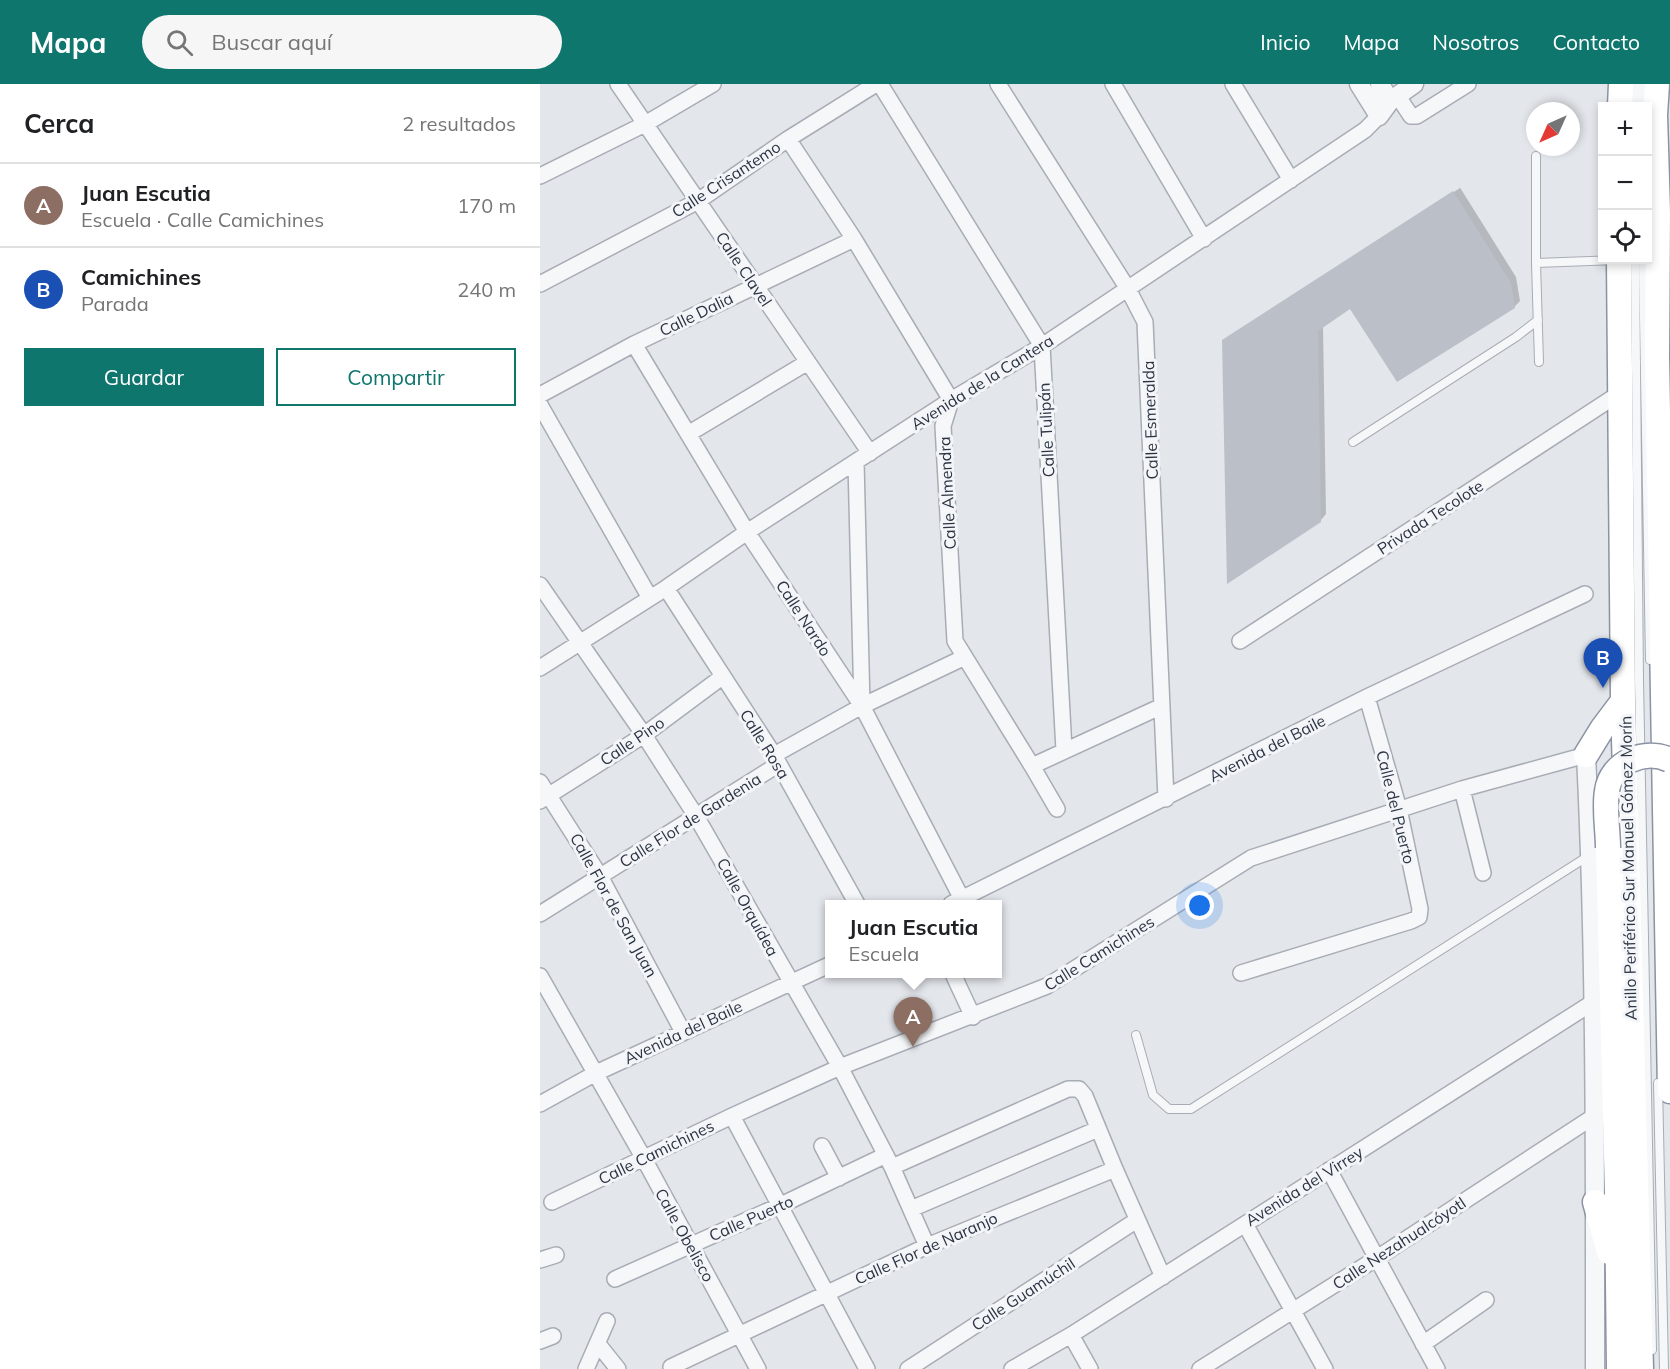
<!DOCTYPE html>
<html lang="es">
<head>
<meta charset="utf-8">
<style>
	:root { --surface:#fff; --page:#f6f6f6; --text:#202124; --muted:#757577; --line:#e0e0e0; --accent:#0f766e }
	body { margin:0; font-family:Mulish,sans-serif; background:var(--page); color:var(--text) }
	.controls { position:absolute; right:18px; top:18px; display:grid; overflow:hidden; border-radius:0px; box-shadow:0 3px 9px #0003 }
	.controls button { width:54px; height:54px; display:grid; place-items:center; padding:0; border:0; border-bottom:2px solid var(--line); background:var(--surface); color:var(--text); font:30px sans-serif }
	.compass { position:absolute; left:986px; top:18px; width:54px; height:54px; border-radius:50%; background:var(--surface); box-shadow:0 3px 9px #0003; rotate:225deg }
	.you { position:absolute; left:660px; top:822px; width:21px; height:21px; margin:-15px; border:4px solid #fff; border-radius:50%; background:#1a73e8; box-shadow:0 0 0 9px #1a73e833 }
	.badge { display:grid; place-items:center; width:39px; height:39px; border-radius:50%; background:var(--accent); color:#fff; font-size:20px; font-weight:700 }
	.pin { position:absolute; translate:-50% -50px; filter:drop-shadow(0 2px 3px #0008) }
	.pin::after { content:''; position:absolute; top:32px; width:21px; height:18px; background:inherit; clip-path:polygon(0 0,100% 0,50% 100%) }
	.popup { position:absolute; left:285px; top:816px; width:177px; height:78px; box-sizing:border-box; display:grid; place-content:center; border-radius:0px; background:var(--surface); filter:drop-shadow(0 2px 4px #0005); font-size:20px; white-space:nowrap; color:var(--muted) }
	.popup b { font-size:22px; color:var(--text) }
	.popup::after { content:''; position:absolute; left:50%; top:100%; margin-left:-12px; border:12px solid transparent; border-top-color:var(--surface) }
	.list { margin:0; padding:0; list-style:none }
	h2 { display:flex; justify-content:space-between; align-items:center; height:78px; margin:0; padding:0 24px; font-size:26px }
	h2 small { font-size:20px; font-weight:400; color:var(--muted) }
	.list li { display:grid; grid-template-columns:39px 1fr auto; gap:18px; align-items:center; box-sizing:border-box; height:84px; padding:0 24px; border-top:2px solid var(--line) }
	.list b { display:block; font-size:22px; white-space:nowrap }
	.list p { margin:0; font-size:20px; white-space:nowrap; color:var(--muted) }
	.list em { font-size:20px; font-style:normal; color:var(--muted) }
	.actions { display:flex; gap:12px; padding:18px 24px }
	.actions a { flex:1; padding:14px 0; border:2px solid var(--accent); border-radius:0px; text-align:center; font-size:21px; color:var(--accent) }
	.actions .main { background:var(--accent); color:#fff }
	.icon { flex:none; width:33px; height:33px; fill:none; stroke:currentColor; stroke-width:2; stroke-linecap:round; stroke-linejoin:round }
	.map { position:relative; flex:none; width:1130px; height:1285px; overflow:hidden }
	header { display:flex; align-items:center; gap:36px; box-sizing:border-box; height:84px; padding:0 30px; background:var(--accent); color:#fff }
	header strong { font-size:28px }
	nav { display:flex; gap:33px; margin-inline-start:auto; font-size:21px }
	.search { width:420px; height:54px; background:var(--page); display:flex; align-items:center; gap:15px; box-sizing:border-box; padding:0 21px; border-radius:33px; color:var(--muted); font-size:22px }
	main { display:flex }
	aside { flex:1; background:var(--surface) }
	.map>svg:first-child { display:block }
	.shadow { fill:#0003 }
	.building { fill:#babfc8 }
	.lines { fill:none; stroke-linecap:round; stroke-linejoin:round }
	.service-casing { stroke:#a8adb5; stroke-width:10 }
	.minor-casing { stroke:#a8adb5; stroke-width:18 }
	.tertiary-casing { stroke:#a8adb5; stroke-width:21 }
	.trunk-casing { stroke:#8a93a2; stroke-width:27 }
	.service { stroke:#f6f7f9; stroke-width:8 }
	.minor { stroke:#f6f7f9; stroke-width:15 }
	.tertiary { stroke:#f6f7f9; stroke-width:18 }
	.trunk { stroke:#fff; stroke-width:24 }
	.trunk-bridge-casing { stroke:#8a93a2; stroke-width:27; stroke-linecap:butt }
	.trunk-bridge { stroke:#fff; stroke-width:24 }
	.labels { text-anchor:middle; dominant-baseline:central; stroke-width:6; stroke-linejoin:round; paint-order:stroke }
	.street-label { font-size:16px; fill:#2b3443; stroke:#f3f5f8 }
</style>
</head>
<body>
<header>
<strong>Mapa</strong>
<div class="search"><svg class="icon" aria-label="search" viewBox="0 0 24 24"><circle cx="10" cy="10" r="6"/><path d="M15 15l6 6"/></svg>Buscar aquí</div>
<nav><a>Inicio</a><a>Mapa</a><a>Nosotros</a><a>Contacto</a></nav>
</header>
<main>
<aside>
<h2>Cerca<small>2 resultados</small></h2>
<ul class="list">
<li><span class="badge" style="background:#8d6e63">A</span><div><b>Juan Escutia</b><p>Escuela · Calle Camichines</p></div><em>170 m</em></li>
<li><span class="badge" style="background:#1a4fb4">B</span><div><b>Camichines</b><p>Parada</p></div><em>240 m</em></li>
</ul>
<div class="actions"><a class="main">Guardar</a><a>Compartir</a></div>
</aside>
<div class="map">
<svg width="1130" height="1285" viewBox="0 0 1130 1285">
	<rect width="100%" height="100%" fill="#e3e6eb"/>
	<path class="shadow" d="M919,102L976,193L980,217L974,223H811L783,242L786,430L780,437L687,255L920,104Z"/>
	<path class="building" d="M913,107L971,199L975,224L857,298L810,225L778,247L781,438L687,500L682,256Z"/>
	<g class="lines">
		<g class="service-casing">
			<path id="service" d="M1094,22L1095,0
				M1101,22L1102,0
				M1095,176L1099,597L1112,1266
				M1103,176L1110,576
				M996,179V72
				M999,278L996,179L1077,176
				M813,358L976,253L998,236
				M596,951L613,1011L629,1025H651L1050,771
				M1118,999L1124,1285"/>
		</g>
		<g class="minor-casing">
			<path id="minor" d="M78,0L330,369
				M340,0L502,262L524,666
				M458,0L588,205L605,238L626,715
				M573,0L664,155
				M693,0L751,96
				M857,11L871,32H877L928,0
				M248,55L314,155L411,316L403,342L415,557L492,682L517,725
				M0,92L105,40L173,0
				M0,200L158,117L248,55L336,0
				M94,260L207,448L322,622L422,815
				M0,311L94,260L314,155
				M0,321L110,514
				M148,350L268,278
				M316,378L322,622
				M0,501L104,651L156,732L300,983L352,1083L387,1162
				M126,504L234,671L317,820
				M700,557L1080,309
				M0,584L126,504L207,448L411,316L502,262L825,46L839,32
				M234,671L322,622L425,573
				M492,682L622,622
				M0,698L60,792L143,948
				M922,705L943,789
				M0,717L104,651L182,593
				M411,820L827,613L1045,510
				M0,830L239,680
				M701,889L871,837L879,833L880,825L859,725L827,613
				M413,890L433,933
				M0,892L103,1073L218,1285
				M0,1020L56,989L289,881
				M192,1032L327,1285
				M282,1062L299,1094
				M352,1083L528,1005H539L545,1012L575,1085L623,1193
				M789,1086L897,1285
				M12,1118L192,1032L300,983L507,902L711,774L922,705L1046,671
				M371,1125L558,1045
				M705,1140L785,1285
				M0,1176L16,1171
				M75,1195L241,1121L346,1071
				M531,1251L550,1285
				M0,1257L13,1252
				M58,1260L78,1285
				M883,1260L946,1216
				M131,1283L387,1162L575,1085
				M46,1285L67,1237
				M368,1285L597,1136
				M472,1285L531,1251L1055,917
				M660,1285L837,1174L1056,1031"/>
		</g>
		<g class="tertiary-casing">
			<path id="tertiary" d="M819,0L839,32L850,17L874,0
				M840,0L850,17
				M1046,671C1056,876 1055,1080 1055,1285"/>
		</g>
		<g class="trunk-casing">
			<path id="trunk" d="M1117,0L1115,31L1118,129L1117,272L1130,1007
				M1080,22L1081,0
				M1079,176L1083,617L1101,1285
				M1046,671L1062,645L1083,617
				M1068,764L1077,1110L1079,1285
				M1055,1118L1069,1168"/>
		</g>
		<use href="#service" class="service"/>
		<use href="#minor" class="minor"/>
		<use href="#tertiary" class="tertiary"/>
		<use href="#trunk" class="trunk"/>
		<g class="trunk-bridge-casing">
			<path id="trunk-bridge" d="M1068,764C1068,746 1064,725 1067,707C1071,678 1105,664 1130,676"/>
		</g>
		<use href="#trunk-bridge" class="trunk-bridge"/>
	</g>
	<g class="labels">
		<g class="street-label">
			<text transform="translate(186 95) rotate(-33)">Calle Crisantemo</text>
			<text transform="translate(204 185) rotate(56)">Calle Clavel</text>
			<text transform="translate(156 230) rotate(-26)">Calle Dalia</text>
			<text transform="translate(442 298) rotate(-32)">Avenida de la Cantera</text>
			<text transform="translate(610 336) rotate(-92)">Calle Esmeralda</text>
			<text transform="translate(506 346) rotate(-93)">Calle Tulipán</text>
			<text transform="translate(407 409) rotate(-93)">Calle Almendra</text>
			<text transform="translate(890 433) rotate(-33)">Privada Tecolote</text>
			<text transform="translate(264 534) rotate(57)">Calle Nardo</text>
			<text transform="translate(92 657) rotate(-34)">Calle Pino</text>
			<text transform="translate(225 660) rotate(58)">Calle Rosa</text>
			<text transform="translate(727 664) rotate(-27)">Avenida del Baile</text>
			<text transform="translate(856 723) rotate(76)">Calle del Puerto</text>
			<text transform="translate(150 736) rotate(-32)">Calle Flor de Gardenia</text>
			<text transform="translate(1088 784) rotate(-91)">Anillo Periférico Sur Manuel Gómez Morín</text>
			<text transform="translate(74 821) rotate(61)">Calle Flor de San Juan</text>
			<text transform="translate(208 823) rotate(61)">Calle Orquídea</text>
			<text transform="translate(559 869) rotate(-32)">Calle Camichines</text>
			<text transform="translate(143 948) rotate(-25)">Avenida del Baile</text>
			<text transform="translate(116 1068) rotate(-26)">Calle Camichines</text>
			<text transform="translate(764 1102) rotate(-32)">Avenida del Virrey</text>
			<text transform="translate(211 1134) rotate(-24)">Calle Puerto</text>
			<text transform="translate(145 1151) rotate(61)">Calle Obelisco</text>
			<text transform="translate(859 1159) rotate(-33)">Calle Nezahualcóyotl</text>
			<text transform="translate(386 1164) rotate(-24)">Calle Flor de Naranjo</text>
			<text transform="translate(483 1210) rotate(-33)">Calle Guamúchil</text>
		</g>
	</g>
</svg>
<div class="controls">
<button>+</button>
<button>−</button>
<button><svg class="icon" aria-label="locate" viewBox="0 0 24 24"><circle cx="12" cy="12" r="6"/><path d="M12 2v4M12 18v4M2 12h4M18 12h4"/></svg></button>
</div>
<svg class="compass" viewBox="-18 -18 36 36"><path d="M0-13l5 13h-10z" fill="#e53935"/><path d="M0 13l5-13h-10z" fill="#757577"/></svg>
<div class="you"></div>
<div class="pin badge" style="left:373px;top:963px;background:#8d6e63">A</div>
<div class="popup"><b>Juan Escutia</b>Escuela</div>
<div class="pin badge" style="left:1063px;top:604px;background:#1a4fb4">B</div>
</div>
</main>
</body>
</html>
